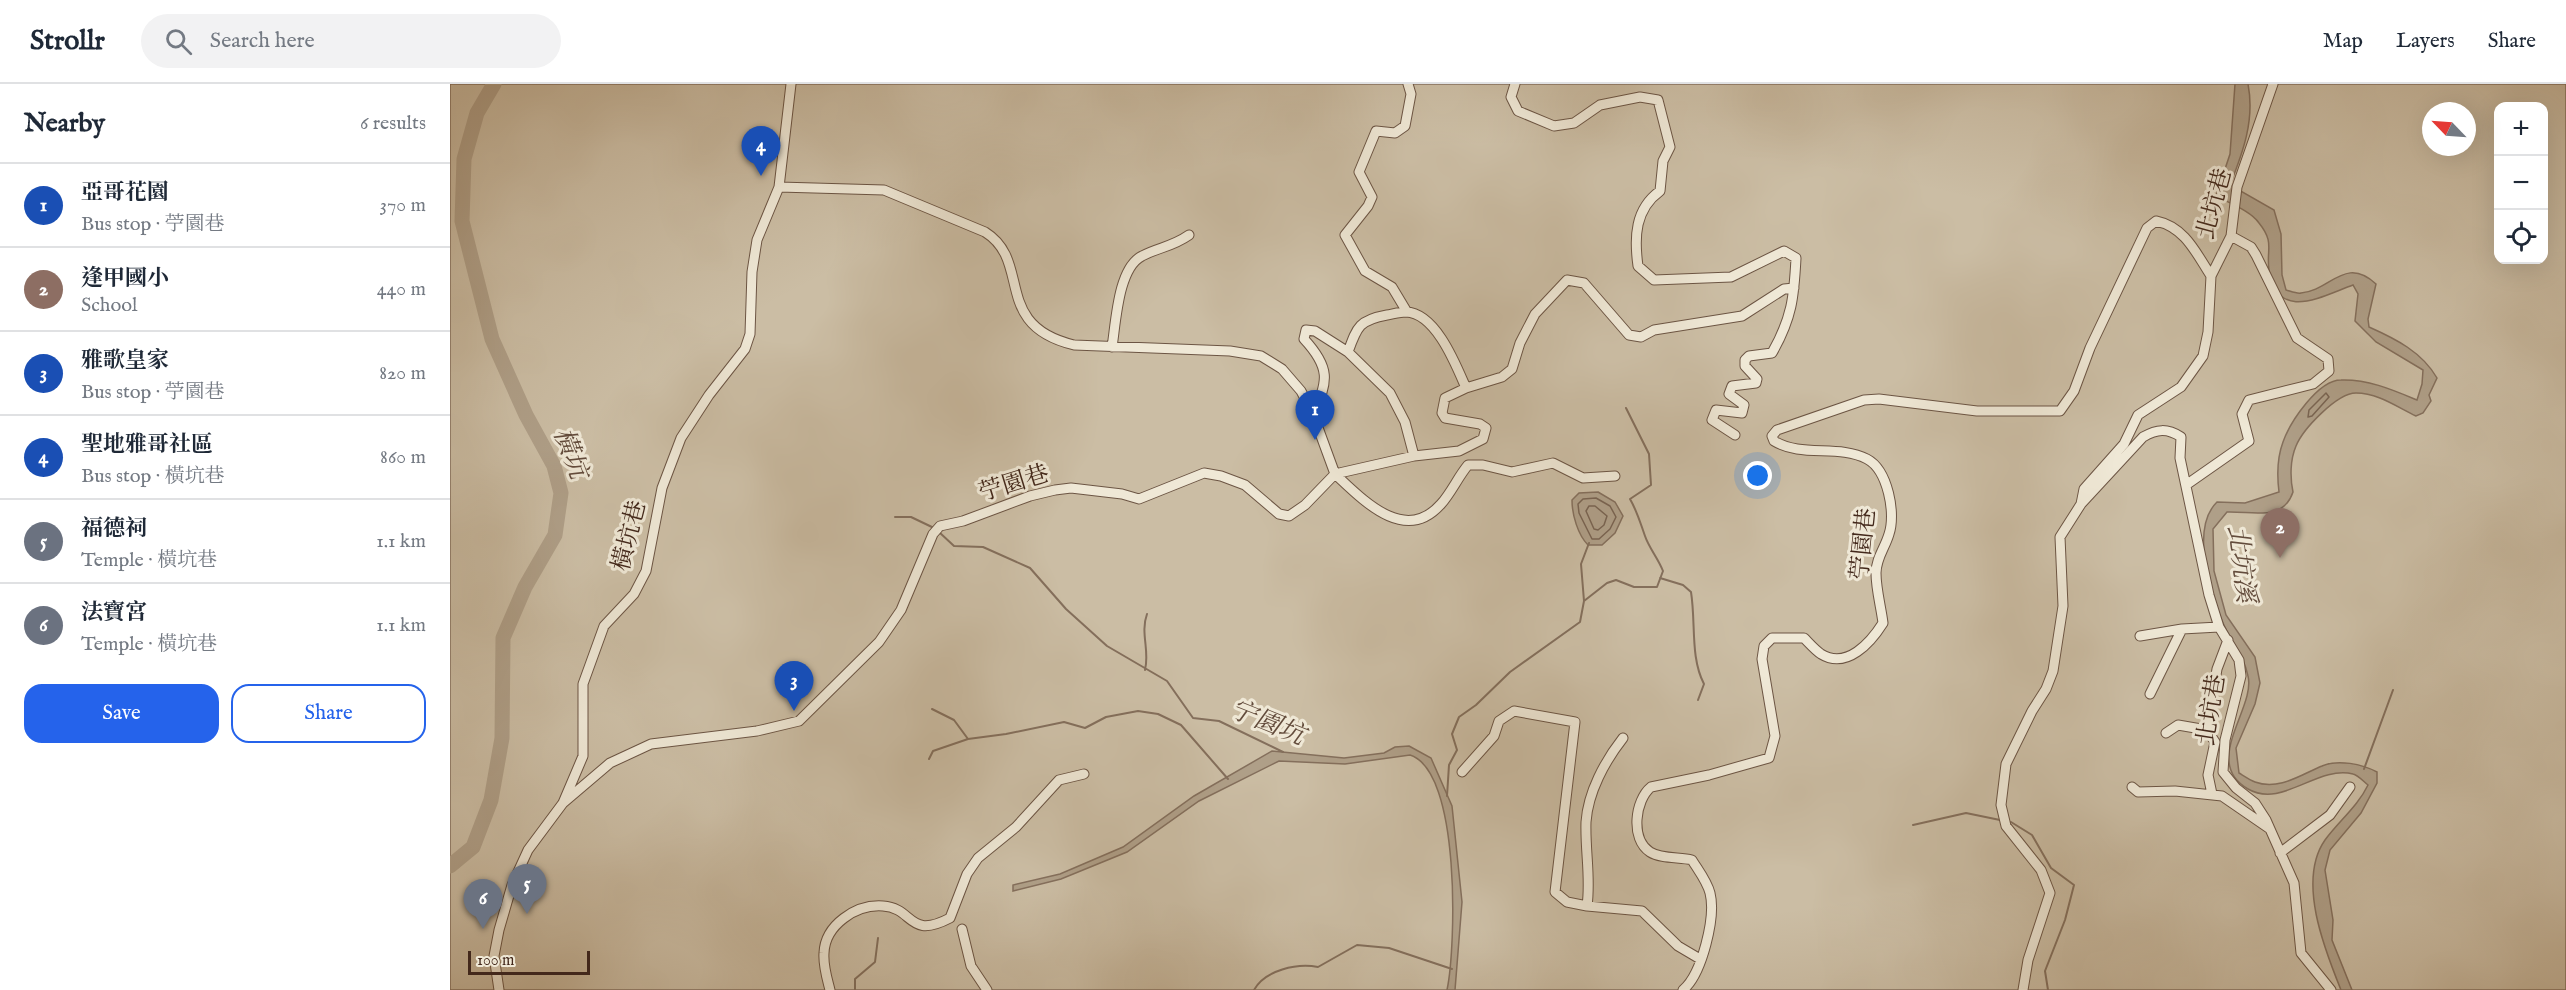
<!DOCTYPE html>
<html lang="en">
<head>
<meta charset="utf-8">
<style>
	:root { --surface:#fff; --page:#f2f2f3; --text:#1f2937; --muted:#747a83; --line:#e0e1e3; --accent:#2563eb }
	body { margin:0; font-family:"IM FELL English","Noto Serif TC",serif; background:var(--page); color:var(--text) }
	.controls { position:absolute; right:18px; top:18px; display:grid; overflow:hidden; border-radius:12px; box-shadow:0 6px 24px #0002 }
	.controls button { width:54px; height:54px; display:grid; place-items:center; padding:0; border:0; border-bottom:2px solid var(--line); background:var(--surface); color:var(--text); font:30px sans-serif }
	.compass { position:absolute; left:1972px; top:18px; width:54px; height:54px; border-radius:50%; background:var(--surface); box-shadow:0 6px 24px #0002; rotate:295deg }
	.scale { position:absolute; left:18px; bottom:15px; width:122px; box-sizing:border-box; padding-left:6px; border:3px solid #43281b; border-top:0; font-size:16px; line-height:21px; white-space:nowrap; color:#43281b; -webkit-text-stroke:4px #efe8d6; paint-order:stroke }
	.you { position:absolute; left:1308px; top:392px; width:21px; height:21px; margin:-15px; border:4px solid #fff; border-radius:50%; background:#1a73e8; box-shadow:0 0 0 9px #1a73e833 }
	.badge { display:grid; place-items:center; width:39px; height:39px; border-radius:50%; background:var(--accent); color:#fff; font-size:20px; font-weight:700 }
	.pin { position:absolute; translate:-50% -50px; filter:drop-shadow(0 2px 3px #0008) }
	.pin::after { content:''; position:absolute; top:32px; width:21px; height:18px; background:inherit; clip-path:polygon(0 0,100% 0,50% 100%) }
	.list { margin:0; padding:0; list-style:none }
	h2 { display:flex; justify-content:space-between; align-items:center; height:78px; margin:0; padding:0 24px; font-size:26px }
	h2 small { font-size:20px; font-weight:400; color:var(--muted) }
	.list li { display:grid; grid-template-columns:39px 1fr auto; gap:18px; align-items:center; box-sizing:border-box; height:84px; padding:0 24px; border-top:2px solid var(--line) }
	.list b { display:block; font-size:22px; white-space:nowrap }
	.list p { margin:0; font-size:20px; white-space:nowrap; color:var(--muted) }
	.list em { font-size:20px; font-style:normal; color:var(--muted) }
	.actions { display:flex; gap:12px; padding:18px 24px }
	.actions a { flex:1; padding:14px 0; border:2px solid var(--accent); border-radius:18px; text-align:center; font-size:21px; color:var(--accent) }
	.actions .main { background:var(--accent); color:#fff }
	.icon { flex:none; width:33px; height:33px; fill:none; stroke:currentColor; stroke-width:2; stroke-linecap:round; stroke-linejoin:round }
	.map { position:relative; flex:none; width:2116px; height:906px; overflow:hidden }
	header { display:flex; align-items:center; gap:36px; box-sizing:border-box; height:84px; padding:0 30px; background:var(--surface); border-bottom:2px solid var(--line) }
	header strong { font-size:28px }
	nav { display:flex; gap:33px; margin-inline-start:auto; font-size:21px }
	.search { width:420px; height:54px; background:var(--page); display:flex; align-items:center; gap:15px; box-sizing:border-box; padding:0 21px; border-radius:33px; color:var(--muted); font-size:22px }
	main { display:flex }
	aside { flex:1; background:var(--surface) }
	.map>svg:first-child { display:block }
	.green { fill:#cbbda4; stroke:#877260; stroke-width:1.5; fill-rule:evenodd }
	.water { fill:#af9f88; stroke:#846f5c; stroke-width:1.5 }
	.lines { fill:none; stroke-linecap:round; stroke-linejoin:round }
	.shore { stroke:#796452; stroke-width:1.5 }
	.stream { stroke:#846f5c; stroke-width:2 }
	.river { stroke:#af9f88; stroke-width:15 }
	.minor-casing { stroke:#6c5544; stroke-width:11 }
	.minor { stroke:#efe8d6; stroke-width:9 }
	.labels { text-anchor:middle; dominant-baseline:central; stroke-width:6; stroke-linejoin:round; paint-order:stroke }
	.street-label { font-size:24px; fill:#43281b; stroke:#efe8d6 }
	.water-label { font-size:26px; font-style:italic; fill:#634c3c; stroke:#efe8d6 }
</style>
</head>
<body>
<header>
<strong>Strollr</strong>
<div class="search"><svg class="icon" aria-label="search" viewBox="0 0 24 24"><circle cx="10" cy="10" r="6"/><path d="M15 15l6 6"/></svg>Search here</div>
<nav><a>Map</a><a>Layers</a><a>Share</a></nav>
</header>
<main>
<aside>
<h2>Nearby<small>6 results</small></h2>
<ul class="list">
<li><span class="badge" style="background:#1a4fb4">1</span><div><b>亞哥花園</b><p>Bus stop · 苧園巷</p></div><em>370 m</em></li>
<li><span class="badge" style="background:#8d6e63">2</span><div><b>逢甲國小</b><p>School</p></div><em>440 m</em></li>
<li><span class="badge" style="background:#1a4fb4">3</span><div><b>雅歌皇家</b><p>Bus stop · 苧園巷</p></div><em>820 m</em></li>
<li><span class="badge" style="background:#1a4fb4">4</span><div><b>聖地雅哥社區</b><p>Bus stop · 橫坑巷</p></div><em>860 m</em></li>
<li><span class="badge" style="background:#6b7280">5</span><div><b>福德祠</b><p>Temple · 橫坑巷</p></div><em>1.1 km</em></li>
<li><span class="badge" style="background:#6b7280">6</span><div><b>法寶宮</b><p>Temple · 橫坑巷</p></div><em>1.1 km</em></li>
</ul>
<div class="actions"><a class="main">Save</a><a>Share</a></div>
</aside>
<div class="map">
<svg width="2116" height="906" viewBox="0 0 2116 906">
	<rect width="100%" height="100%" fill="#e7dcc0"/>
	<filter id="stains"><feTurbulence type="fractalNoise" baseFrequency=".00333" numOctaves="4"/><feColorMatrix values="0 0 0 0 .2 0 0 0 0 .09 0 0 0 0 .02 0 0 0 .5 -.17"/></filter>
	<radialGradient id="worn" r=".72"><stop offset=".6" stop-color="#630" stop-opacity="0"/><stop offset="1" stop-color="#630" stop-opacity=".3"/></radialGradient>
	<path class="green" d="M0,0H2116V906H0ZM2048,22H2094V176H2048ZM1981,27H2017V63H1981Z"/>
	<path class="water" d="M1785,0H1798C1805,36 1793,68 1780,101L1824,126L1831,150L1832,191L1836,206C1840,207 1847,210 1851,209C1880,207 1895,171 1926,200L1918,235L1919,243C1946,255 1972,268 1987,294L1979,311L1981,317L1973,329L1966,332C1947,323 1928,309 1906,309C1887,309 1853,345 1846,362C1840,376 1840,394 1843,408C1833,438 1803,427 1777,428L1763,445L1764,487L1776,531L1805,573L1810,599L1805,620L1786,664L1789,689C1794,692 1800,696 1805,698C1829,707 1852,690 1872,682C1888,675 1912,680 1927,688V699L1911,729L1880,766L1875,786L1883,836L1882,856L1902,906H1891C1874,864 1847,796 1875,756C1889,737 1908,722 1918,701C1914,698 1908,691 1903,690C1867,681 1832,725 1798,705C1751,678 1806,624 1798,592C1794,572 1781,557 1773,539C1760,509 1740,444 1767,418L1795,419L1829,408C1827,392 1827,374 1833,358C1840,338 1868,296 1891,296C1918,295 1943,306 1967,316L1972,300L1973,286L1926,258L1905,237L1908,210L1903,201C1872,212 1827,239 1819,186C1816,165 1825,159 1809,139C1801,127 1779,119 1766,112L1780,70Z
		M1148,408L1165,418L1173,432L1165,449L1152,461H1138C1128,451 1122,431 1122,416L1129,409Z
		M959,662L981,674L1002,722L1012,818L1005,906H997C1006,863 1011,687 960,671L895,680L829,677L749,717L677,768L611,795L563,807V801L610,790L673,763L744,712L822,667L894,674L934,669L945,663Z"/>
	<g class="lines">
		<path class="shore" d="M1876,309L1879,313L1862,332L1858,333L1859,326Z
			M1146,414L1160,422L1166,433L1160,445L1149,455H1142L1129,429L1128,420L1133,415Z
			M1139,422H1145L1157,432L1154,441L1148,446L1144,445L1136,427Z"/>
		<path class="stream" d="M445,433H461L484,444
			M489,448L504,462L533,463L580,484L616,525L657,562L717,597L743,634L769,637L833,668
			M1210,494L1233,501L1241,508C1246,539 1240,573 1254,600L1248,616
			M1134,517L1131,480L1139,459
			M695,586C700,567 690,549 697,530
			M482,625L504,636L518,655
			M479,675L483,667L518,655L556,650L614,638L635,644L656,633L688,627L708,630L731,641L778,695
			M1914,685L1943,606
			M997,712L999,681L1007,666L1002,650L1009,633L1026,621L1060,588L1130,538L1134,517L1157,499L1166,496L1184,503H1207L1213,487C1208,474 1199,464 1195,452C1190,438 1187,427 1180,415L1201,401L1199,370L1176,324
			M1561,738L1582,751L1601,784L1624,801L1615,836L1595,887L1598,906
			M1463,741L1516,729L1550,736
			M405,906V895L425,878L428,854
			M804,906C815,886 847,879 868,883L907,861L939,864L1002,885"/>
		<path class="river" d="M0,782L23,763L41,716L52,654L53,554L75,503L105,451L111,409L104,382L76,331L42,255L12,137L14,75L27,29L44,0"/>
		<g class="minor-casing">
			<path id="minor" d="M1065,0L1061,13L1068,27L1104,42L1124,39L1150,21L1190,13L1208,16L1220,63L1213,77L1210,107C1185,125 1184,153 1188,182L1204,196L1281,193L1334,167L1346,174C1344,213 1342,234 1322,269L1299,272L1295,276V282L1307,295L1306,299L1282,302L1279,310L1294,321L1292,329L1266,326L1262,336L1285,351
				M957,228L942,203L915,187L895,151L918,122L922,113L909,88L926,47L945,49L955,42L961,10L958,0
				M662,263C666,238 668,184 692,172C709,163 722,163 739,151
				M898,268L940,309L955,338L964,372
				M863,330C879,297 880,283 854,255L856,246L865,247L898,268C907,243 909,236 937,231C943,230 950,228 956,228C986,229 1006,281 1016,304L1052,293L1062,285L1070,259L1085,230L1117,196L1134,199L1179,251L1191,253L1204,246L1292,232L1334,205L1344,204
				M885,390C913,416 955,461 991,420C1001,409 1008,393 1018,381H1033L1062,388L1103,379L1133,394L1165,392
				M885,390L964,372L1009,367L1033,355L1036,344L1030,340L995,334L992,329L995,314L1016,304
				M1736,401L1799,357L1792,330L1799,316L1863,300L1879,287L1878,275L1847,254L1806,171L1801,163L1781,152
				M1631,420L1693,353C1707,345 1717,344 1731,353L1730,374L1759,511L1769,543L1789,576L1791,592L1775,656L1773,688L1786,704L1805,719L1816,736L1844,799L1851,869L1881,906
				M1690,552L1732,545
				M1700,610L1732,545L1769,543
				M1757,646L1767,585L1778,556
				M1716,649L1728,641L1757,646L1765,658L1758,691L1762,710
				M1012,688L1044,652L1049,637L1064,627L1125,638L1105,808L1117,818L1137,822L1192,827L1228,862L1250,875
				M1682,703L1688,708L1725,707L1772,712L1820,745
				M113,719L160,679L201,660L307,647L349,637L429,558L451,526L483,450L490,442L513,437L580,412L605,406L621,404L672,410L689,415L754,389L771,392L795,401L829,430L839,432L855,421L885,390L863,330L851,307L832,285L811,272L780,267L624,261C541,241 583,178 535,148L434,106L329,103
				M1830,769L1880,731L1900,703
				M1137,822C1141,794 1135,767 1136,738C1138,708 1155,677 1173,654
				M512,845L521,882L537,906
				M49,906L44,872L49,846L62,801L78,766L113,719L133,672V600L154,542L184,510L196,487L212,404L231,354L259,311L295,265L300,250L302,188L307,156L329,103L341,0
				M380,906C377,894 373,882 374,869C375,841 406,820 433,822C464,824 458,856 500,834L517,790L528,774L566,743L609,696L634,690
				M1233,906C1252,890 1266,833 1260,809C1257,797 1248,786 1242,776C1230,773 1211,775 1200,768C1180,755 1185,716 1201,703L1259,691L1319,674L1325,652L1312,575L1314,562L1322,554H1354C1359,559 1365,566 1371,570C1397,586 1421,558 1433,539C1431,523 1426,505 1426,489C1426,474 1435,464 1439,450C1446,430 1438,386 1417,375C1388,360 1352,374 1324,357L1322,352L1327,346L1414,316L1429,315L1527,327H1610L1624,307L1640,264L1697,144L1706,137C1735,143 1746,169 1761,192
				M1573,906L1578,876L1600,809L1591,786L1556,742L1551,721L1556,680L1582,627L1596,605L1603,587L1613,522L1610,453L1631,420L1634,405L1674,360L1688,331L1731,303L1753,272L1758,248L1761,192L1781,152L1787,103L1823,0"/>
		</g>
		<use href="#minor" class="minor"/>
	</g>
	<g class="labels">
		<g class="street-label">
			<text transform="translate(1765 120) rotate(-75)">北坑巷</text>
			<text transform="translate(564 400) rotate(-17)">苧園巷</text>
			<text transform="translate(180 452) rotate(-76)">橫坑巷</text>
			<text transform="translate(1414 460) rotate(-84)">苧園巷</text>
			<text transform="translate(1762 626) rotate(-81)">北坑巷</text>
		</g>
		<g class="water-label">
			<text transform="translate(120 369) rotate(69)">橫坑</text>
			<text transform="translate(1791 480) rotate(83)">北坑溪</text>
			<text transform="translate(817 639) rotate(22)">宁園坑</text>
		</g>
	</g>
	<rect width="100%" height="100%" filter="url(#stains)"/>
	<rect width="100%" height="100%" fill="url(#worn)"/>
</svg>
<div class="controls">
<button>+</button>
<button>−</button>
<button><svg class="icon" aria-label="locate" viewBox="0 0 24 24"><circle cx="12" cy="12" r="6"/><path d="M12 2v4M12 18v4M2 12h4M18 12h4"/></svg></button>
</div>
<svg class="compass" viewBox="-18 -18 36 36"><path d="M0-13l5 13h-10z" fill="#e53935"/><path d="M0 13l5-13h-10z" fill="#747a83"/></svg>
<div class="scale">100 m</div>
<div class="you"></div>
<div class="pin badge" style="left:865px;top:356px;background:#1a4fb4">1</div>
<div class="pin badge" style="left:1830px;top:474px;background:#8d6e63">2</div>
<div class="pin badge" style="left:344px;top:627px;background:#1a4fb4">3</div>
<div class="pin badge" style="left:311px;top:92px;background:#1a4fb4">4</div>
<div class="pin badge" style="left:77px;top:830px;background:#6b7280">5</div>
<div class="pin badge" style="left:33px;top:845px;background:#6b7280">6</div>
</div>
</main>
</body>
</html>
